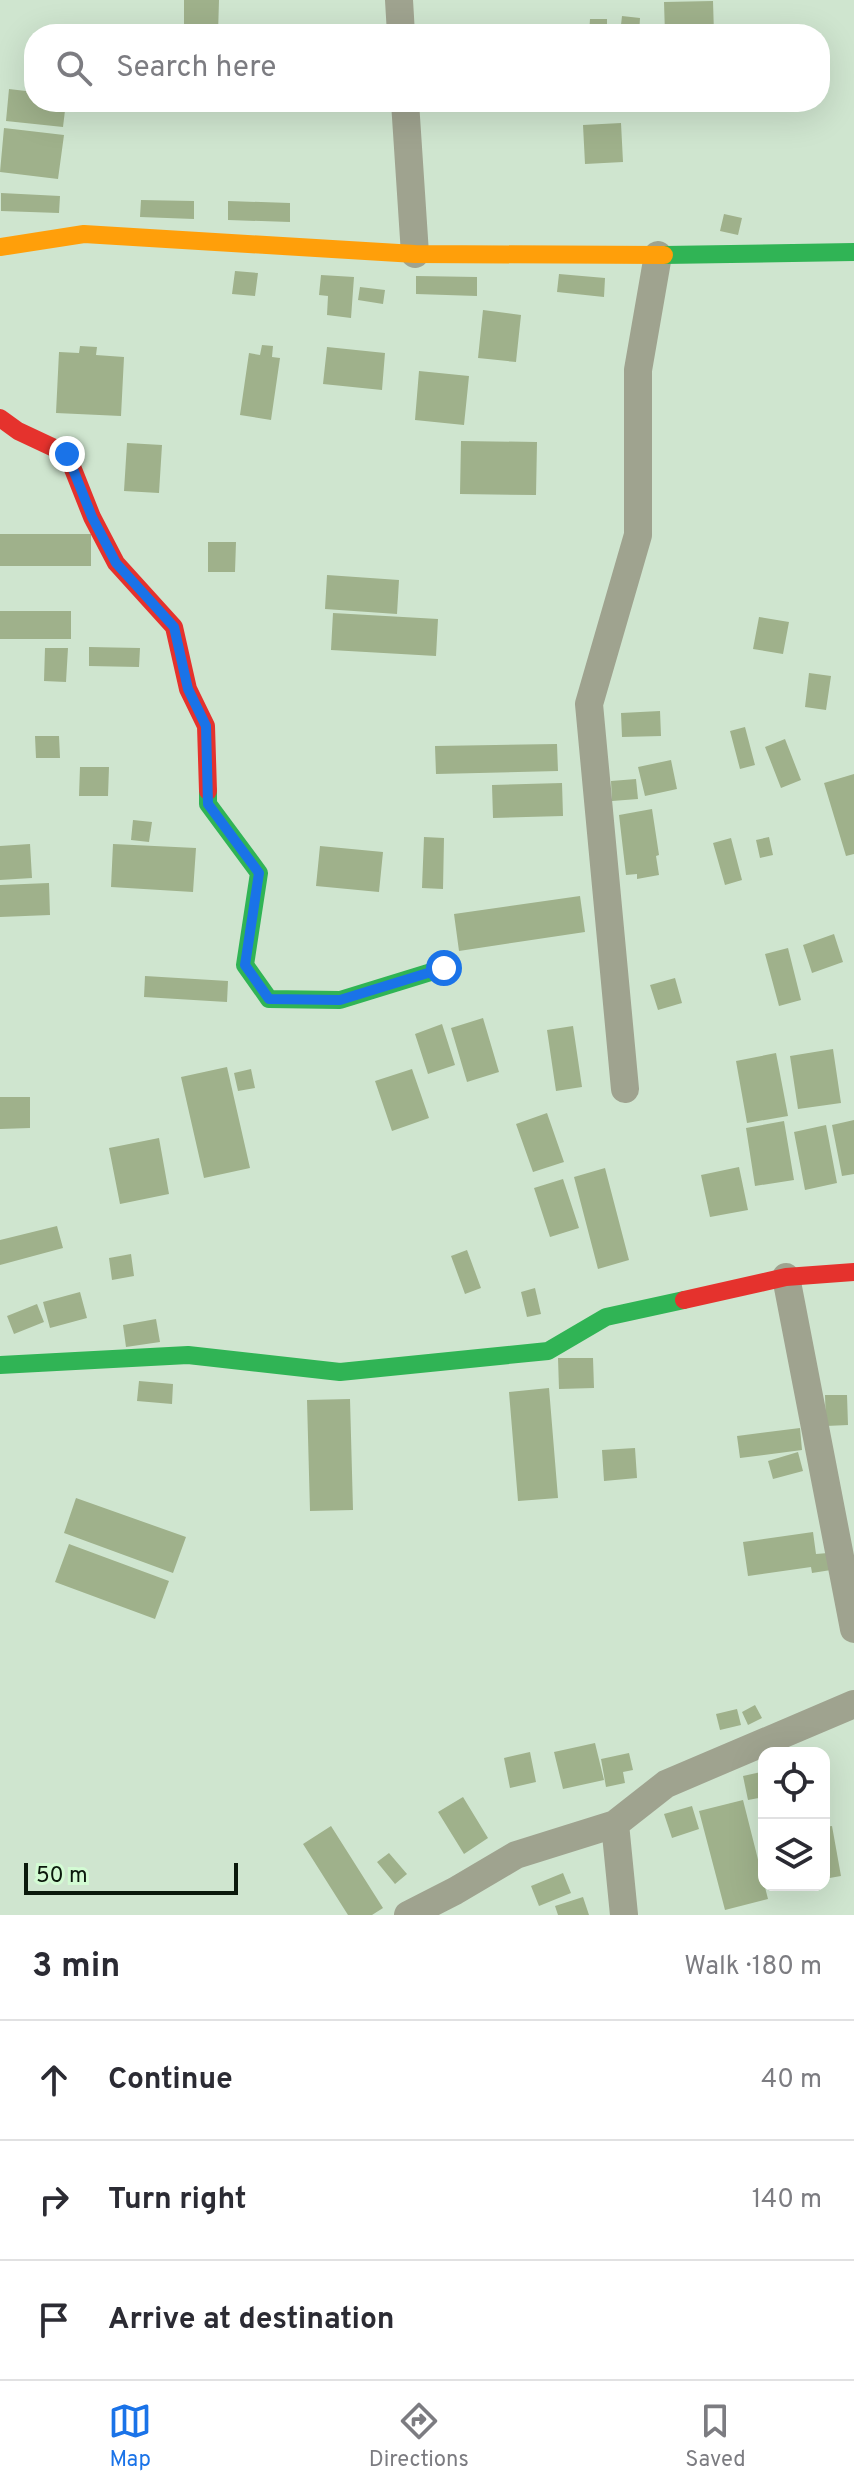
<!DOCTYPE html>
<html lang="en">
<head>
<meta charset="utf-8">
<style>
	:root { --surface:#fff; --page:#f2f2f3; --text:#2b2b33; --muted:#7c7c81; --line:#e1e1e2; --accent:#1a73e8 }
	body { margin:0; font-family:Overpass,sans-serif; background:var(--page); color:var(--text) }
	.controls { position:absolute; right:24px; bottom:24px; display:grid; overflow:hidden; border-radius:16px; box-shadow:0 8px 32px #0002 }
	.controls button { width:72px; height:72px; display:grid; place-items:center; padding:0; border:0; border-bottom:2px solid var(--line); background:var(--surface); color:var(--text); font:40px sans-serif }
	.scale { position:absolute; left:24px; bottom:20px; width:214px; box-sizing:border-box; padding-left:8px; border:4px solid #0b190c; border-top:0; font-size:22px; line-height:28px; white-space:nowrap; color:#0b190c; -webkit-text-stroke:6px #d3fbd3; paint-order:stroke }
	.stop { position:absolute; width:24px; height:24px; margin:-18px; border:6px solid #1a73e8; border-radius:50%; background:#fff }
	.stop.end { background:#1a73e8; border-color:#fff; box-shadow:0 2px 8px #0008 }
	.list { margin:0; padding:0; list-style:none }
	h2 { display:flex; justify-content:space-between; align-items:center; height:104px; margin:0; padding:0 32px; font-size:34px }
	h2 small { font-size:26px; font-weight:400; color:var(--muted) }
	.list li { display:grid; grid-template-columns:52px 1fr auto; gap:24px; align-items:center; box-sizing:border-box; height:120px; padding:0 32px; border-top:2px solid var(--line) }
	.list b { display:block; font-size:30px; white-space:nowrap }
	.list em { font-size:26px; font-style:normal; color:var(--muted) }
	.icon { flex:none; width:44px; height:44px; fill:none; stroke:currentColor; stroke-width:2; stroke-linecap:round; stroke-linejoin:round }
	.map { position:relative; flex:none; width:854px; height:1915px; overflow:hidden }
	.search { position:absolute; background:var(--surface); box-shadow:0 8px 32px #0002; left:24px; right:24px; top:24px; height:88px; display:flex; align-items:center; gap:20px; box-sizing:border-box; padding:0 28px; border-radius:32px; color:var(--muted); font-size:30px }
	.sheet { height:464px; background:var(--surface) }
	nav { display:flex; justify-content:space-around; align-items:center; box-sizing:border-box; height:112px; border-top:2px solid var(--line); background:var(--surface); font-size:22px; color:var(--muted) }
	nav a { display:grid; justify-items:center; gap:4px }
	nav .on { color:var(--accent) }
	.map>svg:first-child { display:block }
	.building { fill:#9fb18b }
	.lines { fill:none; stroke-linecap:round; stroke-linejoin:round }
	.street { stroke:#9fa38f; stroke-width:28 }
	.fast { stroke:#30b455; stroke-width:18 }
	.slow { stroke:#ff9f0a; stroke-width:18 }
	.jam { stroke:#e5322d; stroke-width:18 }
	.route { stroke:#1a73e8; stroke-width:10 }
</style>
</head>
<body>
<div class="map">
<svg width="854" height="1915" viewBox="0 0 854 1915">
	<rect width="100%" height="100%" fill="#cfe5cf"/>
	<path class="building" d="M184,0H219L218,34H184Z
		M713,1L714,34H665L664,2Z
		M622,16L640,18L639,34H620Z
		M590,19H607V34H589Z
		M9,89L34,92V102H66L63,127L6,121Z
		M621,123L623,162L585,164L583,125Z
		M4,128L64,135L58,179L0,172Z
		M1,193L60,196L59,213L1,211Z
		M141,200L194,201V219L140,217Z
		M228,201L290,203V222L228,220Z
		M724,214L742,218L738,235L720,231Z
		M235,271L258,273L255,296L232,294Z
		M559,274L605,278L604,297L557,292Z
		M321,275L354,277L351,318L327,315L328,296L319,295Z
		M416,276L477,277V296L416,294Z
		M360,287L385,290L383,304L358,300Z
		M483,310L521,315L516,362L478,358Z
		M262,345L273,346L272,357L280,358L271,420L240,415L249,353L260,355Z
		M80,346L97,347L96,355L124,357L121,416L56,413L59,352L79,353Z
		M327,347L385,353L382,390L323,384Z
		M419,371L469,376L464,425L415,420Z
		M461,441L537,442L536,495L460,494Z
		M127,443L162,445L159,493L124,491Z
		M0,534H91V566H0Z
		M208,542H236L235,572H208Z
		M327,575L399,580L397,614L325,609Z
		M0,611H71V639H0Z
		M333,613L438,619L436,656L331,650Z
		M759,617L789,622L783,654L753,649Z
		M89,647L140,648L139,667L89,666Z
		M45,648H68L66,682L44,681Z
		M809,673L831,676L826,710L805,707Z
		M660,711L661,736L622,737L621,713Z
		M745,727L755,765L740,769L730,731Z
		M35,736H59L60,758H36Z
		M785,739L801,780L781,788L765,747Z
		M557,744L558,771L436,774L435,746Z
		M671,760L677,789L645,796L638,767Z
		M80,767H109L108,796H79Z
		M854,774V854L846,856L824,783Z
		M636,779L638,799L612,801L611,781Z
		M562,783L563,816L493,818L492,785Z
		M652,809L659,855L656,856L659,875L637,879V874L626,875L619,815Z
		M133,820L152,822L149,842L131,840Z
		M424,837L444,838L443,889L422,888Z
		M769,837L773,855L760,858L756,840Z
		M731,838L742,880L725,885L713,843Z
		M30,844L32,878L0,880V846Z
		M113,844L196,848L193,892L111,887Z
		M320,846L383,852L379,892L316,886Z
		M49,883L50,915L0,917V885Z
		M580,896L585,932L459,951L454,914Z
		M834,934L843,962L812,973L803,945Z
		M788,948L801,1000L779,1006L765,954Z
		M145,976L228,981L227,1002L144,997Z
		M675,978L682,1003L658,1010L650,985Z
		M483,1018L499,1072L467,1082L451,1028Z
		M442,1024L455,1065L428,1074L415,1034Z
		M573,1026L582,1087L556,1091L547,1030Z
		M833,1049L841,1103L798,1109L790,1056Z
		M776,1053L788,1116L747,1123L736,1061Z
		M227,1067L250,1168L204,1178L181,1077Z
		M251,1069L255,1088L238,1091L234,1073Z
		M412,1069L429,1118L392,1131L375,1081Z
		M0,1097H30V1128L0,1129Z
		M547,1113L564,1162L533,1172L516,1124Z
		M854,1120V1174L842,1176L832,1125Z
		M784,1121L794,1180L755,1186L746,1128Z
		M826,1125L837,1183L805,1190L794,1132Z
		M159,1138L169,1194L120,1204L109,1148Z
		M739,1167L748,1210L710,1217L701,1175Z
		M605,1168L629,1260L598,1269L574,1177Z
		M563,1179L579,1228L550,1237L534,1188Z
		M57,1226L63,1248L0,1265V1240Z
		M467,1250L481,1288L465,1294L451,1256Z
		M131,1254L134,1276L112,1280L109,1258Z
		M535,1288L541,1314L527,1317L521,1292Z
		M80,1292L87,1318L50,1328L43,1302Z
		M37,1304L44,1322L14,1334L7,1316Z
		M156,1319L160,1342L126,1347L123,1325Z
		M558,1358H593L594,1388L559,1389Z
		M139,1381L173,1384L172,1404L137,1401Z
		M549,1388L558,1498L518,1501L509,1392Z
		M825,1395H847L848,1425L826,1426Z
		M350,1399L353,1510L310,1511L307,1400Z
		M800,1428L802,1450L740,1458L737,1436Z
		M635,1448L637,1478L604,1481L602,1450Z
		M798,1452L803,1471L773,1479L768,1461Z
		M76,1498L186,1537L173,1573L64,1533Z
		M813,1532L816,1554L828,1553L831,1570L812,1573L811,1567L748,1576L743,1542Z
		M69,1544L169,1581L155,1619L55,1582Z
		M755,1705L762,1718L748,1725L742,1712Z
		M737,1709L741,1725L720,1730L716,1714Z
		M595,1743L604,1780L563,1789L554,1752Z
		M530,1752L536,1782L510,1788L504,1758Z
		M629,1753L633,1770L623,1772L625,1783L606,1787L601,1759Z
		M761,1772L764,1797L748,1800L743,1776Z
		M463,1797L488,1838L464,1854L438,1812Z
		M743,1800L768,1899L725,1910L699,1811Z
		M692,1806L699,1829L672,1838L664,1814Z
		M331,1826L383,1908L372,1915H348L303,1844Z
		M832,1826L841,1876L824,1879V1827Z
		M389,1853L407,1874L395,1884L377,1862Z
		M563,1873L571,1893L539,1906L531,1886Z
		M583,1897L589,1915H558L555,1906Z"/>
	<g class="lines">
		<path class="street" d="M399,0L401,34
			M405,102L415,254
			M625,1089L589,704L638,535V370L658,255
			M786,1277L854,1629
			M615,1824L624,1915
			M408,1915L455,1891L516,1855L615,1824L666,1784L854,1704"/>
		<path class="fast" d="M664,255L854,252
			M208,791V804L259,873L245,965L269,999L340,1000L444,968
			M0,1365L188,1355L340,1372L548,1351L606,1317L684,1300"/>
		<path class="slow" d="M0,247L84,234L415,254L664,255"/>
		<path class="jam" d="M0,418L18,431L67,454L92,517L116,563L174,627L188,689L206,726L208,791
			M684,1300L786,1277L854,1272"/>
	</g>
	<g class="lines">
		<path class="route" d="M67,454L92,517L116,563L174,627L188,689L206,726L208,804L259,873L245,965L269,999L340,1000L444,968"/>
	</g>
</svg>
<div class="controls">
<button><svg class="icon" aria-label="locate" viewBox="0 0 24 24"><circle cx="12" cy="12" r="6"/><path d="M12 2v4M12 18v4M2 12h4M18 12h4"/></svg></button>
<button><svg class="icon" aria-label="layers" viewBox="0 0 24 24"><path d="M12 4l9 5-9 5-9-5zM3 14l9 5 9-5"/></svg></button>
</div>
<div class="scale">50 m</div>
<div class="stop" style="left:444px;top:968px"></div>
<div class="stop end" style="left:67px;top:454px"></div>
<div class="search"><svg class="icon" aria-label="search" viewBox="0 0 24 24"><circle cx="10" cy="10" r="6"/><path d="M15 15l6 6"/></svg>Search here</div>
</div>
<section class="sheet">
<h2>3 min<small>Walk · 180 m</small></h2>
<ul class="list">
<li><svg class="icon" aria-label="ahead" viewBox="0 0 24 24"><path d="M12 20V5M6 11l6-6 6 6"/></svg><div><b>Continue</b></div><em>40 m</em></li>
<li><svg class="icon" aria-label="right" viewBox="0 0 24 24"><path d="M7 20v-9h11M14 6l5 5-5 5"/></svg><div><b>Turn right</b></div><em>140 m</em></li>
<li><svg class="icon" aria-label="arrive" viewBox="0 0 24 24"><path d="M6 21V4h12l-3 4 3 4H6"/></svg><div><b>Arrive at destination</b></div></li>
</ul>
</section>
<nav>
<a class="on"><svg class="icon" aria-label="map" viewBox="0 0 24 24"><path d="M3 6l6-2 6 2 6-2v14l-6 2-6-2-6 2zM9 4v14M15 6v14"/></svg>Map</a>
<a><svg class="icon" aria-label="directions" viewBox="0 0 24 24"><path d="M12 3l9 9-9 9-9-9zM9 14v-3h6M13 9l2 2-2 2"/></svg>Directions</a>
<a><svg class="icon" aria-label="saved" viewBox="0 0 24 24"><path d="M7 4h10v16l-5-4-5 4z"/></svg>Saved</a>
</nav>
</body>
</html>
